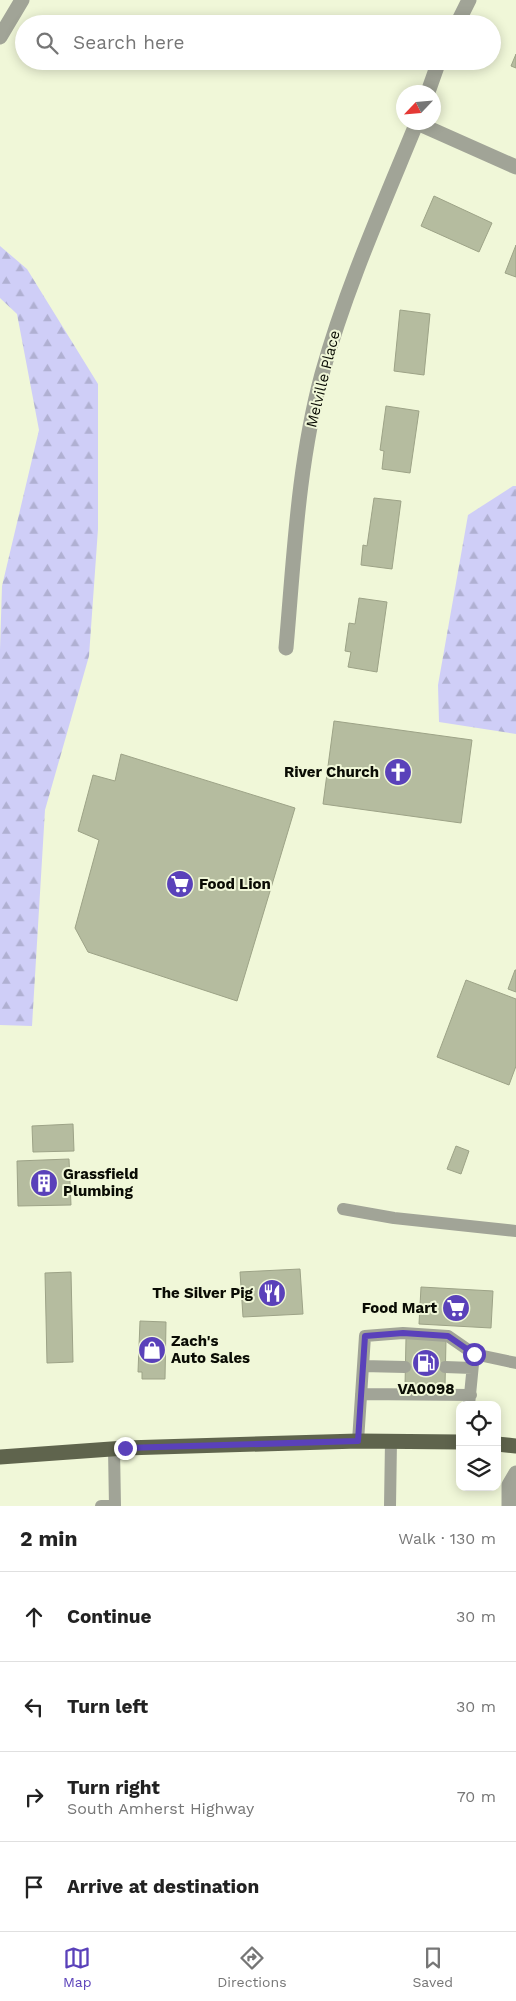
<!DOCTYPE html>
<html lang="en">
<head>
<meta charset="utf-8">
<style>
	:root { --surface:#fff; --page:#f2f2f2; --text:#222; --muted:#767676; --line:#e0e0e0; --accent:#5a41ba }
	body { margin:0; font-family:"Work Sans",sans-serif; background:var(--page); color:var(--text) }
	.controls { position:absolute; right:15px; bottom:15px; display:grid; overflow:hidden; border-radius:10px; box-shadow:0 2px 12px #0003 }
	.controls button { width:45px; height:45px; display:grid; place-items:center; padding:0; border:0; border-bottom:1px solid var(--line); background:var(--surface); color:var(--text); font:25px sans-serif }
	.compass { position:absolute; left:396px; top:85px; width:45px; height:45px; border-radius:50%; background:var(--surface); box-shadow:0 2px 12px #0003; rotate:244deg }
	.stop { position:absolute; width:15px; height:15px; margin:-11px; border:4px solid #5a41ba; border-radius:50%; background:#fff }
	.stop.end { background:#5a41ba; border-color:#fff; box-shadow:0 1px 5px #0008 }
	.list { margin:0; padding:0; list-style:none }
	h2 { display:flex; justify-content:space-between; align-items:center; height:65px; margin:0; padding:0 20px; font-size:21px }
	h2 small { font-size:16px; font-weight:400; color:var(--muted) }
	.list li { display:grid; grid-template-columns:32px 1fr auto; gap:15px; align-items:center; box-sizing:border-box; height:90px; padding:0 20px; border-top:1px solid var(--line) }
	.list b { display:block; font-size:19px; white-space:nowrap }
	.list p { margin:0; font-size:16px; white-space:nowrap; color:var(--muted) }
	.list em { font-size:16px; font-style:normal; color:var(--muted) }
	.icon { flex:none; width:28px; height:28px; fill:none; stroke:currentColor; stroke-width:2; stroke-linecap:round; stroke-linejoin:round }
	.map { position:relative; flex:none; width:516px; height:1506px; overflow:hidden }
	.search { position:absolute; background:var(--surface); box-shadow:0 2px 12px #0003; left:15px; right:15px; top:15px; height:55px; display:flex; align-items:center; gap:12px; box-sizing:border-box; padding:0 18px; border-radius:28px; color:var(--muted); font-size:19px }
	.sheet { height:425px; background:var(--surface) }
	nav { display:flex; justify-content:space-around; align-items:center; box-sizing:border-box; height:70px; border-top:1px solid var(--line); background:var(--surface); font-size:14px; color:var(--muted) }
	nav a { display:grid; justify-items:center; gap:2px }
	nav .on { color:var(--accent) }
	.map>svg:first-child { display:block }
	.forest { fill:url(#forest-firs) }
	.building { fill:#b5bc9f; stroke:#9da387 }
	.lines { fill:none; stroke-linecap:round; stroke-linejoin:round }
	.service { stroke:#a1a497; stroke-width:12 }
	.minor { stroke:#a1a497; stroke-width:15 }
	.primary { stroke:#5f644d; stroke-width:15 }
	.route { stroke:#5a41ba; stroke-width:6 }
	.labels { text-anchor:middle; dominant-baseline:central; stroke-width:4; stroke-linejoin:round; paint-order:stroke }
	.street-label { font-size:15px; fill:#0a0c04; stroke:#f0f7d8 }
	.poi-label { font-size:15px; font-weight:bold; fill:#0a0c04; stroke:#f0f7d8; text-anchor:end }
</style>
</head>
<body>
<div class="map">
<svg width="516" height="1506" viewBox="0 0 516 1506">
	<defs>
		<pattern id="forest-firs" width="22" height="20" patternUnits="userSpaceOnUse" patternTransform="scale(1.25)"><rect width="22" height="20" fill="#cfcef7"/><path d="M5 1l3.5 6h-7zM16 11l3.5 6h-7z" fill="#b0b0d2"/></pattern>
	</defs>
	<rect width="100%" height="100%" fill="#f0f7d8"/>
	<path class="forest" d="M0,246L27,269L98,384V529L89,656L45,810L32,1026L0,1025V650L2,586L39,430L17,314L0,298Z
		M513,486H516V734L439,722L438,685L468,515Z"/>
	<path class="building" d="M516,54V68L511,66Z
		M434,196L492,223L479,252L421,226Z
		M516,245V277L505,273Z
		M400,310L430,314L424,375L394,371Z
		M386,406L419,411L410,473L382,469L384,451L380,450Z
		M374,498L401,501L392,569L361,565L363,545L367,546Z
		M359,598L387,602L377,672L348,667L351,652L345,651L349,623L355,624Z
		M334,721L472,740L461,823L323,804Z
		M121,754L295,808L237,1001L88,952L75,928L99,840L78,831L93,775L115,781Z
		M515,970H516V992L508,989Z
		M466,980L516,999V1066L509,1085L437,1057Z
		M73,1124L74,1151L33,1152L32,1126Z
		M456,1146L469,1151L461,1174L447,1169Z
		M69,1159L71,1205L18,1206L17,1161Z
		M300,1269L303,1314L243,1317L240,1272Z
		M71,1272L73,1362L47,1363L45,1273Z
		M421,1287L493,1291L491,1328L419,1324Z
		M140,1321L166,1322L165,1379H142V1372H138Z
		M406,1338L446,1340L445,1387L405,1386Z"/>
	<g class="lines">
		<path class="service" d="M343,1209L394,1218L516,1231
			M363,1366L405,1367
			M445,1367L472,1368
			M361,1394L471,1395
			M469,1405L474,1354
			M358,1441L365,1336L403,1333L448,1336L474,1354L516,1363
			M101,1506H115L114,1449
			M390,1506L391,1441"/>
		<path class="minor" d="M457,24L469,0
			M0,37L22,0
			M428,92L439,61
			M417,123L516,167
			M286,648C294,557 298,463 322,374C346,288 383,205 417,122
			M509,1506V1485L516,1473"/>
		<path class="primary" d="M497,1444L516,1446
			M0,1457L125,1448L358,1441L460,1442"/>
	</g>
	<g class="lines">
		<path class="route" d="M125,1448L358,1441L365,1336L403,1333L448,1336L474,1354"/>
	</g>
	<defs>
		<g id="church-disc" transform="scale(1.4375)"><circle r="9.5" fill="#5a41ba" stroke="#f0f7d8"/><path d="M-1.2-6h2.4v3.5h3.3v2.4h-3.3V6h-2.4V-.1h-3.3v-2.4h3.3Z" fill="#fff"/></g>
		<g id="supermarket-disc" transform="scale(1.4375)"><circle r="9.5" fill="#5a41ba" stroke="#f0f7d8"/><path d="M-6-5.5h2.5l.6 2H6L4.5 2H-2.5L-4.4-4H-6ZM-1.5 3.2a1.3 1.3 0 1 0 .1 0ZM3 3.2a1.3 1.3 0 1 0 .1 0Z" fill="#fff"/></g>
		<g id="building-disc" transform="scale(1.4375)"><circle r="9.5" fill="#5a41ba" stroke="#f0f7d8"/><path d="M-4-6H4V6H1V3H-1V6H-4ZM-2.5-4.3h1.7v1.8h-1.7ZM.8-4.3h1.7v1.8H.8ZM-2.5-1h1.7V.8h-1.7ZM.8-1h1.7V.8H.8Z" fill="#fff"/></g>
		<g id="restaurant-disc" transform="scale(1.4375)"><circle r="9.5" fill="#5a41ba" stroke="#f0f7d8"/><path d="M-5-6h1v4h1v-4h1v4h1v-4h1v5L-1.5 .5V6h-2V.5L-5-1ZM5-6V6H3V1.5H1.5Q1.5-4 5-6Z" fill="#fff"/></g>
		<g id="shop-disc" transform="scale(1.4375)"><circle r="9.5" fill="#5a41ba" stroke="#f0f7d8"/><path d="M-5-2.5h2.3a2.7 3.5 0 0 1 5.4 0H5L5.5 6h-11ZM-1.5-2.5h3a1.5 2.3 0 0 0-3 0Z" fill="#fff"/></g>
		<g id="fuel-disc" transform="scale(1.4375)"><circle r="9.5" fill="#5a41ba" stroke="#f0f7d8"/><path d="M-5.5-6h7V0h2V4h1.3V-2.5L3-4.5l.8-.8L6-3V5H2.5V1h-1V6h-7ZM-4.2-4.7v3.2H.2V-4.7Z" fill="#fff"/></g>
	</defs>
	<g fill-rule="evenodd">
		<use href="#church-disc" x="398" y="772"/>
		<use href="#supermarket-disc" x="180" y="884"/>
		<use href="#building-disc" x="44" y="1183"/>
		<use href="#restaurant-disc" x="272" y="1293"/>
		<use href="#supermarket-disc" x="456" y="1308"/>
		<use href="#shop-disc" x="152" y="1350"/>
		<use href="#fuel-disc" x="426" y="1363"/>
	</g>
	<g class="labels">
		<g class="street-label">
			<text transform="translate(323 379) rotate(-76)">Melville Place</text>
		</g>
		<g class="poi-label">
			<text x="379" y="772">River Church</text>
			<text x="199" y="884" text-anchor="start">Food Lion</text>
			<text x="63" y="1174" text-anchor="start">Grassfield<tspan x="63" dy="17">Plumbing</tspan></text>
			<text x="253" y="1293">The Silver Pig</text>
			<text x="437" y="1308">Food Mart</text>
			<text x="171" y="1341" text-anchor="start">Zach's<tspan x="171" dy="17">Auto Sales</tspan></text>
			<text x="426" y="1389" text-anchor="middle">VA0098</text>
		</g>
	</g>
</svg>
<div class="controls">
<button><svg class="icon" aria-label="locate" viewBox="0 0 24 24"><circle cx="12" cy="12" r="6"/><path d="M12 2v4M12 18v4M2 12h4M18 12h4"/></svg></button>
<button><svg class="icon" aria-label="layers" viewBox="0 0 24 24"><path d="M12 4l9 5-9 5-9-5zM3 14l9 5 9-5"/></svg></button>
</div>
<svg class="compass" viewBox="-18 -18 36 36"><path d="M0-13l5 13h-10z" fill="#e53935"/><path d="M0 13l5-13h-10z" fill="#767676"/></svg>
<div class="stop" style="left:474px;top:1354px"></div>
<div class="stop end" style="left:125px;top:1448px"></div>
<div class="search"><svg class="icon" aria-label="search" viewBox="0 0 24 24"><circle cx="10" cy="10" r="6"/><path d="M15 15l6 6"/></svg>Search here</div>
</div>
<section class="sheet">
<h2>2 min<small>Walk · 130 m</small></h2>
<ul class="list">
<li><svg class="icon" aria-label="ahead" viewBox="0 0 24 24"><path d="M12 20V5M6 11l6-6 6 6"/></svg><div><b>Continue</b></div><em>30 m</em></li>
<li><svg class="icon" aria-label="left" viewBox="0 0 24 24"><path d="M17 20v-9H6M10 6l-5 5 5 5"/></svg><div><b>Turn left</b></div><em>30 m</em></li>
<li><svg class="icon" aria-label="right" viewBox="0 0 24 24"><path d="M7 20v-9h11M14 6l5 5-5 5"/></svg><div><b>Turn right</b><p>South Amherst Highway</p></div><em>70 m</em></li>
<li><svg class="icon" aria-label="arrive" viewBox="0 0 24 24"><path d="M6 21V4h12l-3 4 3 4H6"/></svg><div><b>Arrive at destination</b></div></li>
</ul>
</section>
<nav>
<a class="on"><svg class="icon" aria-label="map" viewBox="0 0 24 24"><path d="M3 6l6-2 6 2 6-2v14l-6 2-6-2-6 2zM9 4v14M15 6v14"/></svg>Map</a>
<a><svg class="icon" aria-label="directions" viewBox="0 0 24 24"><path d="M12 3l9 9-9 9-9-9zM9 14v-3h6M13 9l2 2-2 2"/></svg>Directions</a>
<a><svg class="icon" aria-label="saved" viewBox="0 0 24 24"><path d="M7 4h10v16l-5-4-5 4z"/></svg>Saved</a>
</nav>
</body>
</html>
